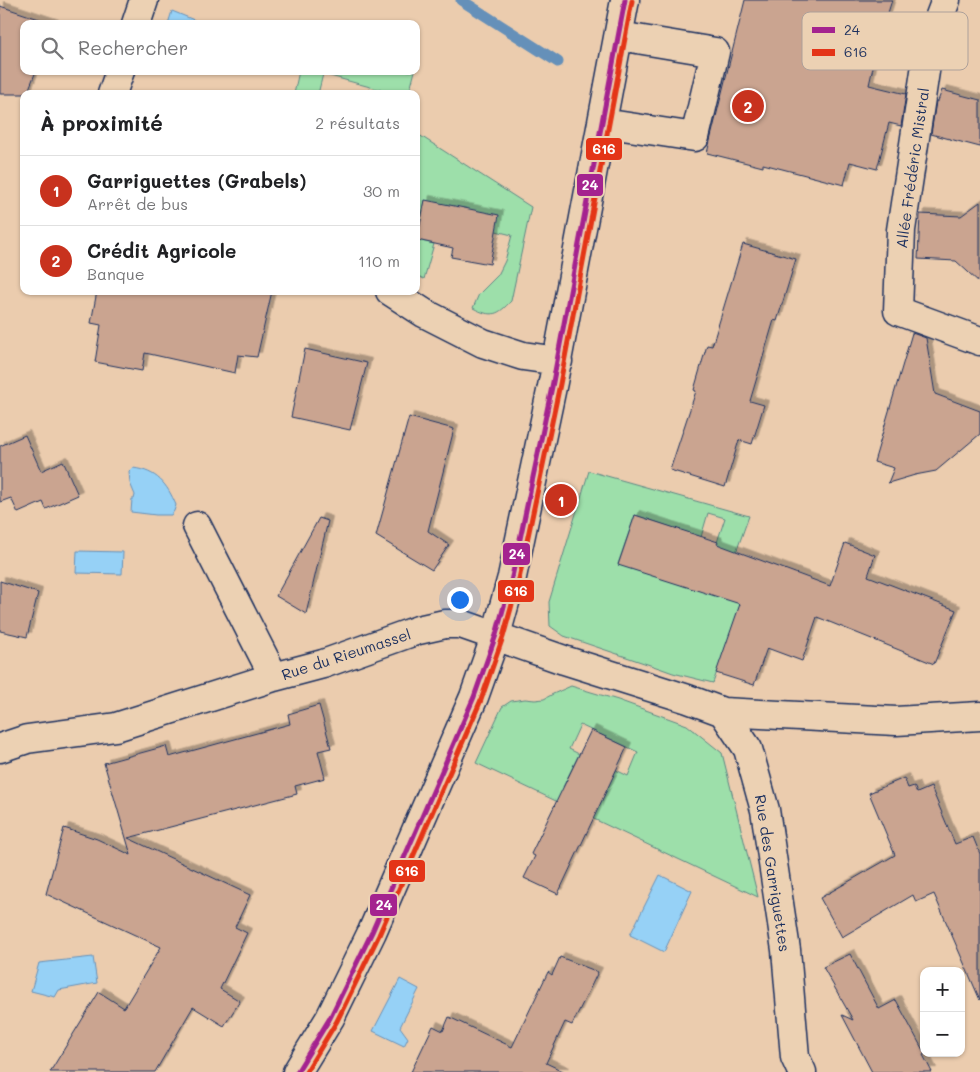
<!DOCTYPE html>
<html lang="fr">
<head>
<meta charset="utf-8">
<style>
	:root { --surface:#fff; --page:#f2f2f2; --text:#202124; --muted:#757577; --line:#e0e0e0; --accent:#c8321e }
	body { margin:0; font-family:Mali,sans-serif; background:var(--page); color:var(--text) }
	.controls { position:absolute; right:15px; bottom:15px; display:grid; overflow:hidden; border-radius:10px; box-shadow:0 1px 4px #0004 }
	.controls button { width:45px; height:45px; display:grid; place-items:center; padding:0; border:0; border-bottom:1px solid var(--line); background:var(--surface); color:var(--text); font:25px sans-serif }
	.you { position:absolute; left:459px; top:599px; width:18px; height:18px; margin:-12px; border:4px solid #fff; border-radius:50%; background:#1a73e8; box-shadow:0 0 0 8px #1a73e833 }
	.badge { display:grid; place-items:center; width:32px; height:32px; border-radius:50%; background:var(--accent); color:#fff; font-size:16px; font-weight:700 }
	.pin { position:absolute; translate:-50% -50%; border:2px solid #fff; box-shadow:0 1px 5px #0006 }
	.list { margin:0; padding:0; list-style:none }
	h2 { display:flex; justify-content:space-between; align-items:center; height:65px; margin:0; padding:0 20px; font-size:21px }
	h2 small { font-size:16px; font-weight:400; color:var(--muted) }
	.list li { display:grid; grid-template-columns:32px 1fr auto; gap:15px; align-items:center; box-sizing:border-box; height:70px; padding:0 20px; border-top:1px solid var(--line) }
	.list b { display:block; font-size:19px; white-space:nowrap }
	.list p { margin:0; font-size:16px; white-space:nowrap; color:var(--muted) }
	.list em { font-size:16px; font-style:normal; color:var(--muted) }
	.icon { flex:none; width:28px; height:28px; fill:none; stroke:currentColor; stroke-width:2; stroke-linecap:round; stroke-linejoin:round }
	.map { position:relative; flex:none; width:980px; height:1072px; overflow:hidden }
	.search { position:absolute; background:var(--surface); box-shadow:0 1px 4px #0004; left:20px; top:20px; width:400px; height:55px; display:flex; align-items:center; gap:12px; box-sizing:border-box; padding:0 18px; border-radius:10px; color:var(--muted); font-size:19px }
	.panel { position:absolute; background:var(--surface); box-shadow:0 1px 4px #0004; left:20px; top:90px; width:400px; height:205px; border-radius:10px }
	.map>svg:first-child { display:block }
	.green { fill:#9ddfaa; stroke:#5c8784; fill-rule:evenodd }
	.water { fill:#96d1f6; stroke:#6590b9 }
	.lines { fill:none; stroke-linecap:round; stroke-linejoin:round }
	.stream { stroke:#6590b9; stroke-width:11 }
	.building { fill:#caa490; stroke:#1b2f5e; filter:url(#shadow) }
	.minor-casing { stroke:#1b2f5e; stroke-width:31 }
	.minor { stroke:#ecd1b3; stroke-width:28 }
	.bus-1-casing { stroke:#ecd1b3; stroke-width:9 }
	.bus-2-casing { stroke:#ecd1b3; stroke-width:9 }
	.bus-1 { stroke:#a4238f; stroke-width:5 }
	.bus-2 { stroke:#e43417; stroke-width:5 }
	.labels { text-anchor:middle; dominant-baseline:central; stroke-width:4.5; stroke-linejoin:round; paint-order:stroke }
	.street-label { font-size:15px; fill:#1b2f5e; stroke:#ecd1b3 }
	.key { fill:#ecd1b3; stroke:#ada09a; stroke-width:1 }
	.key-label { font-size:14px; fill:#1b2f5e }
	.line-badge { stroke:#ecd1b3; stroke-width:2 }
	.badge-label { font-size:14px; text-anchor:middle; font-weight:bold; fill:#fff }
</style>
</head>
<body>
<div class="map">
<svg width="980" height="1072" viewBox="0 0 980 1072">
	<defs>
		<filter id="shadow"><feDropShadow dx="4.5" dy="-4.5" stdDeviation="0" flood-color="#0004"/></filter>
	</defs>
	<rect width="100%" height="100%" fill="#ebccae"/>
	<filter id="ink" filterUnits="userSpaceOnUse"><feTurbulence type="fractalNoise" baseFrequency=".02" numOctaves="2"/><feDisplacementMap in="SourceGraphic" scale="10" xChannelSelector="R" yChannelSelector="G"/><feConvolveMatrix kernelMatrix="1 2 1 2 8 2 1 2 1" color-interpolation-filters="sRGB"/></filter>
	<g filter="url(#ink)">
		<path class="green" d="M299,71H415L409,94H380L381,90L323,74L318,94H294Z
			M416,133L531,207L511,301C498,315 492,318 473,308L479,294L498,275L505,261L512,235L496,231L425,201L417,240L434,244L424,279L416,275Z
			M589,471L749,516L724,586L744,594L713,683L673,673L659,668L564,636L550,626L549,602ZM708,513L725,518L701,591L618,564L635,515L701,537Z
			M571,686L618,700L687,725L722,753L758,897L476,763L502,707L511,701L525,699L535,700L544,699L553,694ZM580,725L638,752L628,776L616,770L600,804L563,787L579,754L569,749Z"/>
		<path class="water" d="M172,11L204,24H168Z
			M133,468C157,471 167,484 176,505L174,511L171,515H156L131,512L132,499H134L135,495L130,483L129,472Z
			M77,551L123,552L122,574L76,573Z
			M660,875L692,891L664,952L630,935Z
			M93,957L97,983L59,990L55,997L31,991L39,963Z
			M400,979L419,989L400,1027L408,1038L404,1046L373,1031Z"/>
		<g class="lines">
			<path class="stream" d="M461,0L558,62"/>
		</g>
		<path class="building" d="M745,0H892L878,45L869,85L906,94L901,126L889,123L877,169L850,162L844,185L763,164V167L707,153Z
			M0,6L54,24H24V71H36L27,94H0Z
			M942,90L980,100V147L931,134L936,101H938Z
			M425,200L499,215L490,264L451,257L453,248L417,240Z
			M980,202V283L956,261L918,259L920,214L961,216Z
			M743,244L796,259L777,321L774,320L750,401L764,405L752,444L739,440L725,487L670,470L696,391L694,390L707,345L712,346Z
			M97,291H272L257,357L238,355L235,373L145,353L142,371L95,362L101,325L91,323Z
			M912,333L926,338L935,394L980,411V434L936,471L915,475L888,483L894,468L874,462Z
			M305,349L367,363L350,430L291,417Z
			M409,417L454,429L428,531L449,545L432,570L376,536Z
			M25,435L41,471L63,461L78,495L46,509L43,502L18,513L11,498L0,502V446Z
			M635,515L718,542L717,544L830,586L845,543L875,555L868,576L956,610L934,664L817,617L802,661L767,648L754,685L716,673L740,604L618,565Z
			M319,518L328,521L306,614L276,596Z
			M0,581L38,593L27,637L0,631Z
			M319,705L331,748L318,751L325,778L295,786L297,794L128,838L250,895L235,927L247,933L220,989L240,1001L224,1026L193,1007L155,1072H50L99,992L124,1008L161,947L46,894L64,828L97,839L131,855L104,763L166,746L169,757L290,724L288,714Z
			M591,730L627,747L558,894L524,878L535,856L531,854Z
			M904,778L908,788L914,786L917,793L931,787L955,844L973,837L980,854V1000L934,894L916,902L913,895L842,937L820,898L895,855L869,793Z
			M850,954L879,1009L896,1000L925,1054L923,1055L932,1072H872L842,1015L853,1020L823,967Z
			M560,957L598,972L572,1025L565,1022L546,1063L565,1072H411L433,1026L443,1031L449,1017L512,1047L548,972L552,975Z"/>
		<g class="lines">
			<g class="minor-casing">
				<path id="minor" d="M946,0L929,45L901,230L898,311L980,341
					M136,24L144,0
					M112,94L120,71
					M603,123L695,137L715,52L619,36
					M390,291L424,313L483,343L523,356L558,361
					M197,526L274,677L323,664L418,630L445,624H461L564,660L688,699L723,712L748,749L765,810L786,950L795,1057L802,1072
					M723,712L896,721L980,716
					M0,748L27,739L116,727L274,677
					M297,1072L330,1018L372,932L474,697L496,635L512,577L553,382L625,0"/>
			</g>
			<use href="#minor" class="minor"/>
			<g class="bus-1-casing">
				<path id="bus-1" d="M297,1072L330,1018L372,932L474,697L496,635L512,577L553,382L625,0"/>
			</g>
			<g class="bus-2-casing">
				<path id="bus-2" d="M306,1072L337,1021L379,935L481,700L503,637L519,579L560,384L632,1"/>
			</g>
			<use href="#bus-1" class="bus-1"/>
			<use href="#bus-2" class="bus-2"/>
		</g>
	</g>
	<g class="labels">
		<g class="street-label">
			<text transform="translate(912 168) rotate(-82)">Allée Frédéric Mistral</text>
			<text transform="translate(346 654) rotate(-18)">Rue du Rieumassel</text>
			<text transform="translate(773 873) rotate(81)">Rue des Garriguettes</text>
		</g>
	</g>
	<rect x="802" y="12" width="166" height="58" rx="8" class="key"/>
	<rect x="812" y="27" width="23" height="6" fill="#a4238f"/>
	<rect x="812" y="49" width="23" height="7" fill="#e43417"/>
	<g class="key-label">
		<text x="844" y="35">24</text>
		<text x="844" y="57">616</text>
	</g>
	<g class="line-badge">
		<rect x="585" y="137" width="38" height="24" rx="5" fill="#e43417"/>
		<rect x="576" y="173" width="28" height="24" rx="5" fill="#a4238f"/>
		<rect x="502" y="542" width="29" height="24" rx="5" fill="#a4238f"/>
		<rect x="497" y="579" width="38" height="24" rx="5" fill="#e43417"/>
		<rect x="388" y="859" width="38" height="24" rx="5" fill="#e43417"/>
		<rect x="369" y="893" width="29" height="24" rx="5" fill="#a4238f"/>
	</g>
	<g class="badge-label">
		<text x="604" y="154">616</text>
		<text x="590" y="190">24</text>
		<text x="517" y="559">24</text>
		<text x="516" y="596">616</text>
		<text x="407" y="876">616</text>
		<text x="384" y="910">24</text>
	</g>
</svg>
<div class="controls">
<button>+</button>
<button>−</button>
</div>
<div class="you"></div>
<div class="pin badge" style="left:561px;top:500px">1</div>
<div class="pin badge" style="left:748px;top:106px">2</div>
<div class="search"><svg class="icon" aria-label="search" viewBox="0 0 24 24"><circle cx="10" cy="10" r="6"/><path d="M15 15l6 6"/></svg>Rechercher</div>
<section class="panel">
<h2>À proximité<small>2 résultats</small></h2>
<ul class="list">
<li><span class="badge">1</span><div><b>Garriguettes (Grabels)</b><p>Arrêt de bus</p></div><em>30 m</em></li>
<li><span class="badge">2</span><div><b>Crédit Agricole</b><p>Banque</p></div><em>110 m</em></li>
</ul>
</section>
</div>
</body>
</html>
